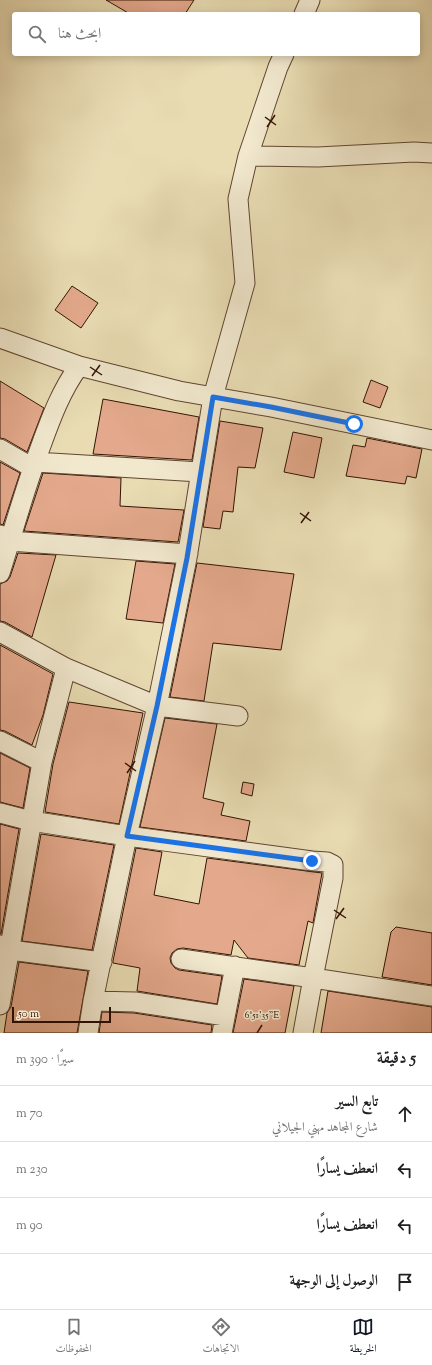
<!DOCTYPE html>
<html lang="ar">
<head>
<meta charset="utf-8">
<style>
	:root { --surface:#fff; --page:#f6f6f6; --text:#202124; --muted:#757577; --line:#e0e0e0; --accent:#111827 }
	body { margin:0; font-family:"Sorts Mill Goudy",Amiri,serif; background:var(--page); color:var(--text); direction:rtl }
	.scale { position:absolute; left:12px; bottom:10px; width:99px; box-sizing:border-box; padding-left:4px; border:2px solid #321404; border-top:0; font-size:11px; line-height:14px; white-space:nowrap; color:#321404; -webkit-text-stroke:3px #f1e8ce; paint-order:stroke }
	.stop { position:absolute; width:12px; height:12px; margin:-9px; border:3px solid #1a73e8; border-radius:50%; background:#fff }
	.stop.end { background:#1a73e8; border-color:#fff; box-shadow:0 1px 4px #0008 }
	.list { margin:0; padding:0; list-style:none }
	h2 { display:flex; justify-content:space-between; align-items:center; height:52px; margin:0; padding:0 16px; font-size:17px }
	h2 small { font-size:13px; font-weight:400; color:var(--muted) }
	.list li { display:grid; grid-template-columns:26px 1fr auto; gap:12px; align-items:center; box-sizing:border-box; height:56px; padding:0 16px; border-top:1px solid var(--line) }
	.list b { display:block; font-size:15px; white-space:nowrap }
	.list p { margin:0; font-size:13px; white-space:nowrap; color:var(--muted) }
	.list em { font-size:13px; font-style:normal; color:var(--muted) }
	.icon { flex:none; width:22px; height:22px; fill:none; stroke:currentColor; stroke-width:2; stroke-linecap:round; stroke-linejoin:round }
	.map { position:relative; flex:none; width:432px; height:1033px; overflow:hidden; direction:ltr }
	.search { position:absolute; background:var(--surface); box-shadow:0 2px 10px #0003; left:12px; right:12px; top:12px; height:44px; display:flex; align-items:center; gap:10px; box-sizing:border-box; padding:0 14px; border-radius:4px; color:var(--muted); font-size:15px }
	.sheet { height:276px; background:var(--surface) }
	nav { display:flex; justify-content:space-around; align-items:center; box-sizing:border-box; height:56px; border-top:1px solid var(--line); background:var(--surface); font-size:11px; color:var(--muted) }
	nav a { display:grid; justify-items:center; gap:2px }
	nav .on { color:var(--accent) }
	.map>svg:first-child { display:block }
	.building { fill:#e4a98c; stroke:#321404 }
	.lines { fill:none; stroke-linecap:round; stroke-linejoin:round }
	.minor-casing { stroke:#604630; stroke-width:21 }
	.minor { stroke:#f1e8ce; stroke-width:19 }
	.route { stroke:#1a73e8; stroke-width:5 }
	.ticks { fill:none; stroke:#321404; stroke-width:1.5 }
	.ticks-label { font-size:10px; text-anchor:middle; fill:#321404; stroke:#f1e8ce; stroke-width:3; stroke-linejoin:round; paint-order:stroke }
</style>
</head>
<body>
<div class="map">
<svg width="432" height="1033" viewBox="0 0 432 1033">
	<rect width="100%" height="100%" fill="#e9dcb3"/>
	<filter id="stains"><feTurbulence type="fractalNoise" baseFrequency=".005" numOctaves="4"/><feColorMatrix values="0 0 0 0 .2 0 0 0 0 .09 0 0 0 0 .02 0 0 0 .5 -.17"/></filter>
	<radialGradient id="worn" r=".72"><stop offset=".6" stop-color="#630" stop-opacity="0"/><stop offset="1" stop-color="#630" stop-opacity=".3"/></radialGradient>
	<path class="building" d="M106,0H194L185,14H130Z
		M72,286L98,303L81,328L55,310Z
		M371,380L388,387L380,408L363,402Z
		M0,381L44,408L27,452L5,439L0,438Z
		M103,399L199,417L192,460L93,454Z
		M220,421L263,428L255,468L238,467L233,512L223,511L220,529L203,527Z
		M293,432L322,438L314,478L284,472Z
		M367,438L422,449L416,478L407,476L405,484L346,476L353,445L365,447Z
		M0,462L20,473L3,525L0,524Z
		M43,473L121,478L120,506L184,510L178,542L24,531Z
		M18,553L56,555L32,637L5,622L0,621V584L7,581L10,577Z
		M136,561L175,564L163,623L126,619Z
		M197,563L294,574L281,650L213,643L204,701L170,697Z
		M0,645L53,674L43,715L32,745L5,731L0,730Z
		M69,702L143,713L119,824L45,812L53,764Z
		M165,718L217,724L203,798L224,803L221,815L250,821L246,841L140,827Z
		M0,753L30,768L23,808L0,802Z
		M243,782L254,784L252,796L241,793Z
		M0,824L19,829L1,934H0Z
		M41,834L114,845L92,950L22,941Z
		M136,848L162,852L154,895L199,904L207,858L322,873L313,923L308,921L299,965L248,958L234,940L231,955L183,948L177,949L172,953L170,958L171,963L175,968L179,970L222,976L217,1004L137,991L140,968L113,963V961Z
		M396,927L432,933V985L382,977L391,932Z
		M19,962L88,971L77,1033H4L7,1013L11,1007Z
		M244,979L294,986L285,1033H233Z
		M328,991L432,1007V1033H321Z
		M102,1012L134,1013L212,1025L211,1033H99Z"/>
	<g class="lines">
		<g class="minor-casing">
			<path id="minor" d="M304,14L310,0
				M248,156L318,157L414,152L432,153
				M0,338L79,366L179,391L271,407L432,440
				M0,449L33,468
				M35,462L200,472
				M0,535L10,541L188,554
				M0,573C13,532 24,491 39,451C50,421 60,392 79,366
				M0,632L66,668L157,706L238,716
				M0,741L42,762
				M0,813L31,821L127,836L312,861L327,862L333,865V878L313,978L181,959
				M0,945L10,950L102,962
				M93,1001L135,1002L225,1016
				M0,1005L42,762L66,668
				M88,1033L93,1001L127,836L157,706L187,558L213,397L245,283L238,199L248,156L278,67L284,54
				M222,1033L235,966
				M303,1033L313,978L432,996"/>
		</g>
		<use href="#minor" class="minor"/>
	</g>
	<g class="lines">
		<path class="route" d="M312,861L127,836L157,706L187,558L213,397L271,407L354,424"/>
	</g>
	<path class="ticks" d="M265,117L276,125M267,127L275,115M90,367L102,375M92,376L100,365M300,513L311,521M301,523L309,512M125,763L136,771M127,773L135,761M334,910L346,918M336,919L344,908M257,1033L262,1025"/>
	<g class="ticks-label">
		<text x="262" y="1018">6°51'35"E</text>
	</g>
	<rect width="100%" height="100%" filter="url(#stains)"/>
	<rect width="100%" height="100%" fill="url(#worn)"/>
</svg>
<div class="scale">50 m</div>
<div class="stop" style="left:354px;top:424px"></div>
<div class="stop end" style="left:312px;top:861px"></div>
<div class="search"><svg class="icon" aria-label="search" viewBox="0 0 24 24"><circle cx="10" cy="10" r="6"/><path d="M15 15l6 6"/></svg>ابحث هنا</div>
</div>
<section class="sheet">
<h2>5 دقيقة<small>سيرًا · 390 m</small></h2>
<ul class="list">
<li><svg class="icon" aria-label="ahead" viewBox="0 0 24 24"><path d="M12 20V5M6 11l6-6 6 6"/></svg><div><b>تابع السير</b><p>شارع المجاهد مهني الجيلاني</p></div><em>70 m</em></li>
<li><svg class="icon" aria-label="left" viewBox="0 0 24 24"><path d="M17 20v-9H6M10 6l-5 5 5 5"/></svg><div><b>انعطف يسارًا</b></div><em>230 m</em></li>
<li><svg class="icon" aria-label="left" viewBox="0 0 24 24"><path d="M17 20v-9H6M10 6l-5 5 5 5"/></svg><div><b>انعطف يسارًا</b></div><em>90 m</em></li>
<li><svg class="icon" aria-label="arrive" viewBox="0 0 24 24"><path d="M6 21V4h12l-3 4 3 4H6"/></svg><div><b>الوصول إلى الوجهة</b></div></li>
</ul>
</section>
<nav>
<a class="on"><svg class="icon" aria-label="map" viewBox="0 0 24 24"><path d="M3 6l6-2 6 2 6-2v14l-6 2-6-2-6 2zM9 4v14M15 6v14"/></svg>الخريطة</a>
<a><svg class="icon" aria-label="directions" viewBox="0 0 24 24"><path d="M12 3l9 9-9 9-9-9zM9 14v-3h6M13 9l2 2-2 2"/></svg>الاتجاهات</a>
<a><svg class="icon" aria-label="saved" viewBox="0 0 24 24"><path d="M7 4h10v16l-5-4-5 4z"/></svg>المحفوظات</a>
</nav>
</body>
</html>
